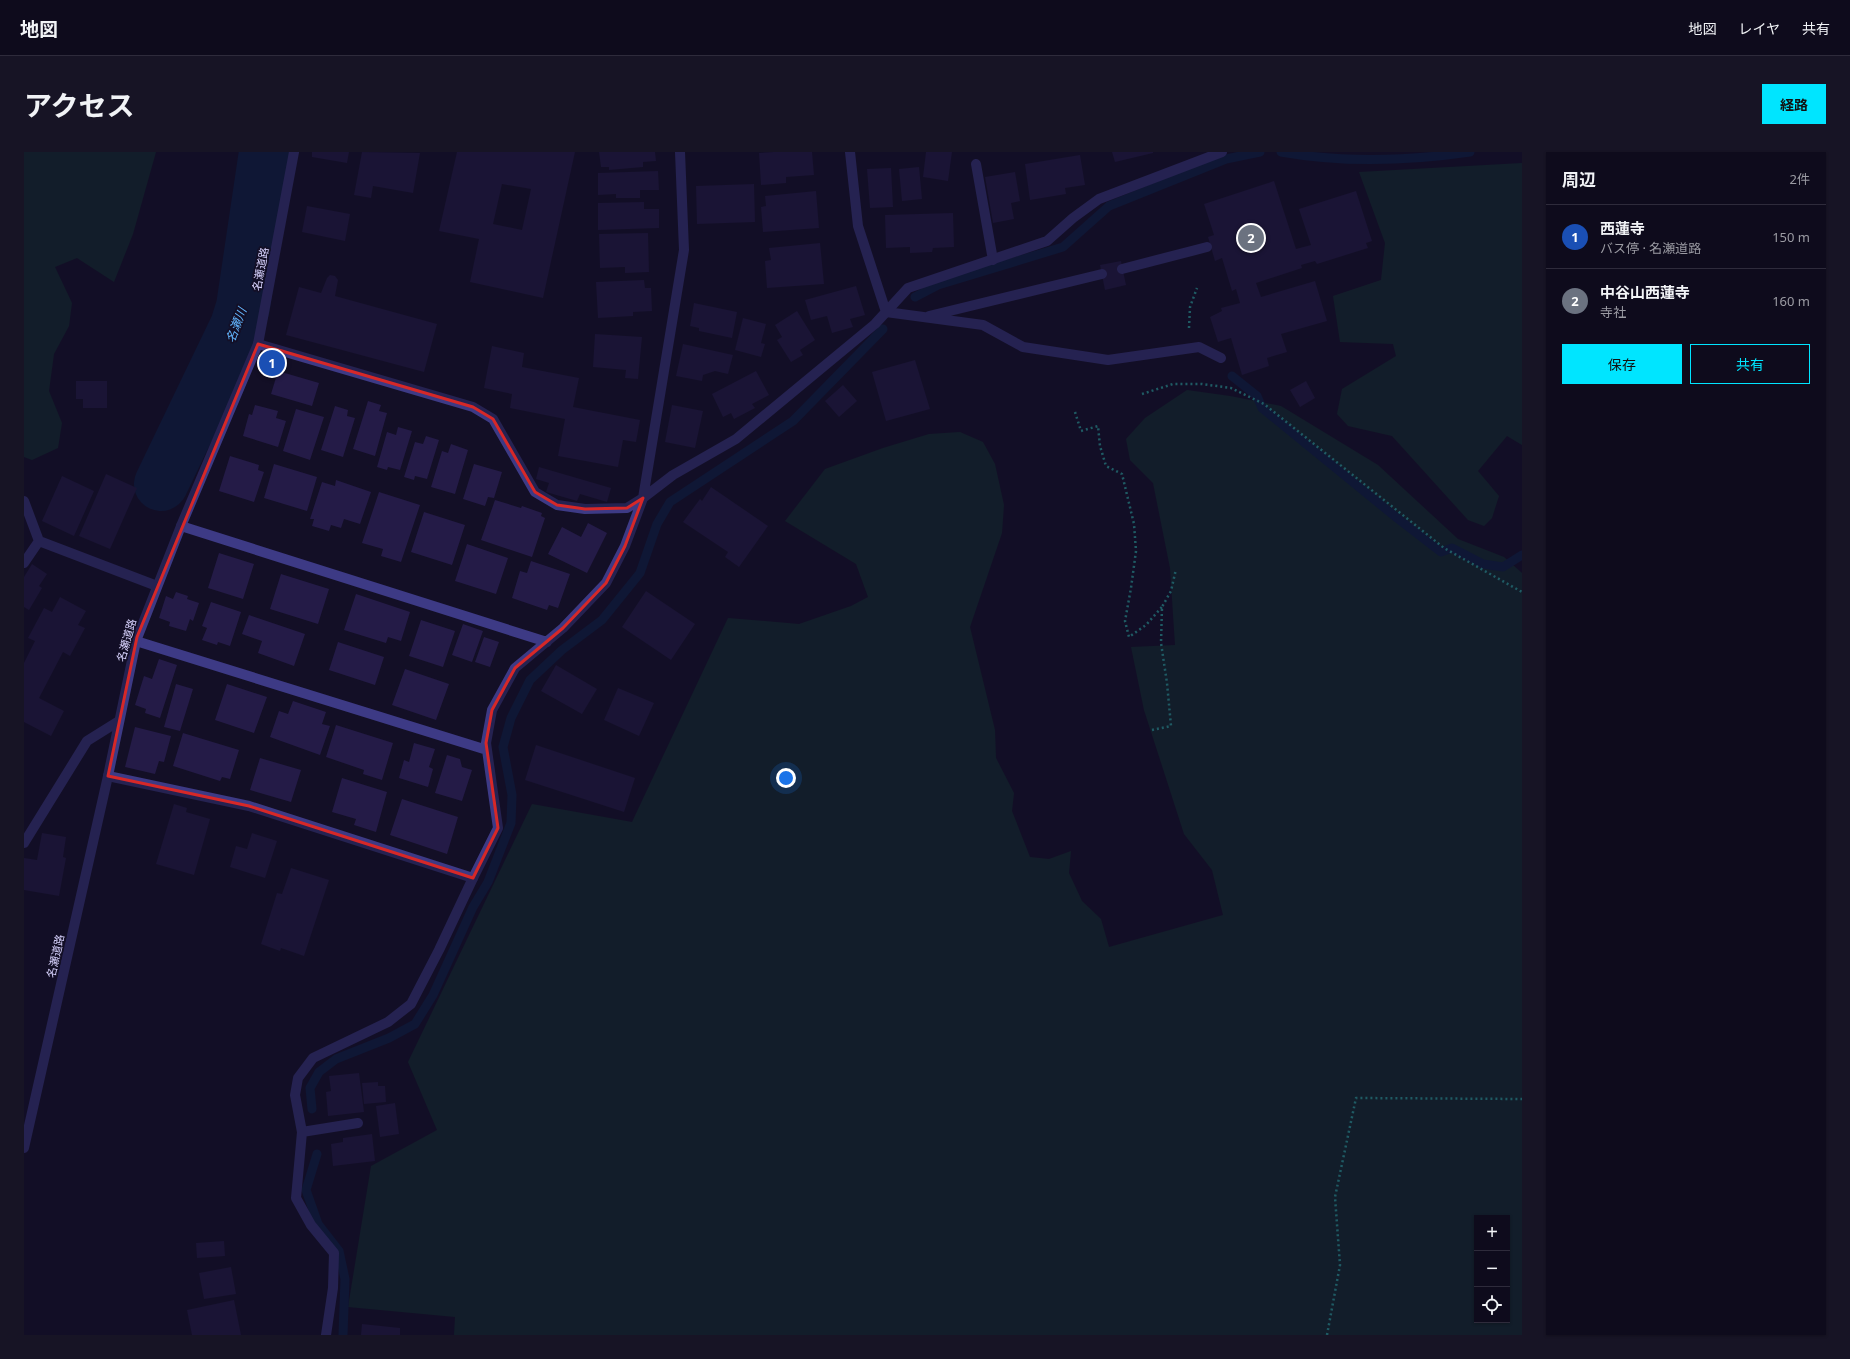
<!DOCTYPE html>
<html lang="ja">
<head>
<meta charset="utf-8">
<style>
	:root { --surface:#0e0b1c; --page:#171425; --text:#f1f3f6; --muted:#9b9ba3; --line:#2e2b3b; --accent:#00e5ff }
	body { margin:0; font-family:"Noto Sans","Noto Sans JP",sans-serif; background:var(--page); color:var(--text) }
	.controls { position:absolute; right:12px; bottom:12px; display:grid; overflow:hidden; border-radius:0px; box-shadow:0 1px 3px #0004 }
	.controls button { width:36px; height:36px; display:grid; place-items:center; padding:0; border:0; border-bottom:1px solid var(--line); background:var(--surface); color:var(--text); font:20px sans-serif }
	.you { position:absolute; left:762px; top:626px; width:14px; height:14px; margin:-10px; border:3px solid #fff; border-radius:50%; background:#1a73e8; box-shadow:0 0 0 6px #1a73e833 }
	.badge { display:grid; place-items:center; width:26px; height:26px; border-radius:50%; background:var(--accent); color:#fff; font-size:13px; font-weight:700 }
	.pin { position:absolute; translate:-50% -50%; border:2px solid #fff; box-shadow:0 1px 4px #0006 }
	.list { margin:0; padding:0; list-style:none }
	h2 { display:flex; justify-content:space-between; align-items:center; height:52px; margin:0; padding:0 16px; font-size:17px }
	h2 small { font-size:13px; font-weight:400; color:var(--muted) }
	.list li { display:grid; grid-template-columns:26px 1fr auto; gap:12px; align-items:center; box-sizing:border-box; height:64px; padding:0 16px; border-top:1px solid var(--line) }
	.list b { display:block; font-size:15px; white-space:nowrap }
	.list p { margin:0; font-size:13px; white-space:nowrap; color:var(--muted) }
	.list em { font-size:13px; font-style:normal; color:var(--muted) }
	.actions { display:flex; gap:8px; padding:12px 16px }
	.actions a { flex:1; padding:9px 0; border:1px solid var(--accent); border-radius:0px; text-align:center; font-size:14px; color:var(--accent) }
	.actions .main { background:var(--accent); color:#111 }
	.icon { flex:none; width:22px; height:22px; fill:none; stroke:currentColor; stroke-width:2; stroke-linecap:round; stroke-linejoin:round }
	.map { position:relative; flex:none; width:1498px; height:1183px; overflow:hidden; border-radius:0px }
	header { display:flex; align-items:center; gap:24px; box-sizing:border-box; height:56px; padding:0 20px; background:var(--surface); border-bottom:1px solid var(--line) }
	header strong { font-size:19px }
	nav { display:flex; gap:22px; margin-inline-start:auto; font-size:14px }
	.intro { display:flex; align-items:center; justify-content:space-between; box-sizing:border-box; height:96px; padding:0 24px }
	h1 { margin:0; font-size:28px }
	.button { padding:10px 18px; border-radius:0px; background:var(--accent); color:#111; font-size:14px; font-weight:700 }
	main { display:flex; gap:24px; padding:0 24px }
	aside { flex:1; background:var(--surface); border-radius:0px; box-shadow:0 1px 3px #0004 }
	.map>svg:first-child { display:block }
	.green { fill:#12302f; fill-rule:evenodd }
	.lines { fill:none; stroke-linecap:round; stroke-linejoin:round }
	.stream { stroke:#0c2248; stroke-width:9 }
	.river { stroke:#0c2248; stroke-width:54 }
	.building { fill:#241b47; fill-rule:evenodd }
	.path { stroke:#2fb8b0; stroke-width:2.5; stroke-dasharray:2 3; stroke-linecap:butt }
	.service { stroke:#3d3a85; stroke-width:10 }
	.minor { stroke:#3d3a85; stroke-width:10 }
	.tertiary { stroke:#3d3a85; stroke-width:10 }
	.marked { fill:none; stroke:#d62828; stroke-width:3; stroke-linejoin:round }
	.labels { text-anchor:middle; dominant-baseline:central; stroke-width:3.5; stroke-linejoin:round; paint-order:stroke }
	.street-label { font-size:11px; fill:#d9d4ff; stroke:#130f26 }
	.water-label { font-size:12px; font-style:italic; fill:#62b6ff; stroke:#130f26 }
</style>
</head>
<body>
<header>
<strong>地図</strong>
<nav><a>地図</a><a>レイヤ</a><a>共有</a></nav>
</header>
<div class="intro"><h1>アクセス</h1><a class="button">経路</a></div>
<main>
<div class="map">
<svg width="1498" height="1183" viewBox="0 0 1498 1183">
	<rect width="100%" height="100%" fill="#130f26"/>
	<path class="green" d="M0,0H132L109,82L90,130L53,106L31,115L48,151L45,174L30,202L25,239L38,271L34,296L8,308L0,305Z
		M1498,11V293L1483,284L1454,319L1475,344L1468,366L1460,374L1444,368L1368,284L1324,274L1313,262L1318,237L1372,204L1369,192L1316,190L1309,144L1357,128L1361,91L1335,20Z
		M1163,238L1206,244L1257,254L1354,313L1434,387L1480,405L1498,421V1183H430L431,1165L324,1155L347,1014L413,978L384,910L508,652L608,670L704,466L775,472L827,454L844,445L832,412L761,369L801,317L859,296L905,282L936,280L959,290L971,312L980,353L978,381L946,475L971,578L972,606L990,641L988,659L1006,705L1025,707L1047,699L1045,721L1058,749L1077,767L1085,795L1199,763L1188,718L1160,682L1120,558L1107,495L1151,493L1146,416L1129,331L1106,308L1102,287L1121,266ZM1453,1066H1483V1168H1453Z"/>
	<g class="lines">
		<path class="stream" d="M1257,0C1319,11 1384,9 1446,0
			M891,145L914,133L1039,95L1085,54L1202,7L1236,0
			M1208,224L1233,244L1238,256L1373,366L1417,400L1428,396L1459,412L1479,415L1498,403
			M288,957L286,936L295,920L312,907L365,886L391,872L409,843L449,755L464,730L487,671L488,643L479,595L487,566L506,528L538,498L578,468L616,421L633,372L646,350L769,269L859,177
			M293,1002L282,1038L294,1072L315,1099L321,1127L319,1183"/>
		<path class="river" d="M137,332L213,174L219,155L242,0"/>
	</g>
	<path class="building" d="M288,0H325L323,11L288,5Z
		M338,0L396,1L389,41L349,34L347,46L330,43Z
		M433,0H551L519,146L446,130L455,87L415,79ZM478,32L507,37L498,78L469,72Z
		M575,0H631L632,9L619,10V15L585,18V15H577Z
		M750,0H788L790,23L762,25V31L737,33L735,1Z
		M902,0H928L924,29L899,25Z
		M1088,0H1129V1L1091,10Z
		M1056,3L1061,33L1041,36L1042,42L1006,48L1001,12Z
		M895,15L898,47L878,49L875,17Z
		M867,16L869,55L846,56L843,17Z
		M634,19L635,38H616V46H592V42L574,43V21Z
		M991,20L996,49L987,51L990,67L969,71L961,25Z
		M1250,29L1272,97L1287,93L1275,57L1332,39L1348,89L1342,91L1344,96L1293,112L1291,109L1277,113L1278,116L1232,131L1237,145L1291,129L1303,169L1257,182L1263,200L1243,206L1245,214L1218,223L1207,186L1194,190L1186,165L1198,159L1197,156L1216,151L1212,137L1208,139L1198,106L1191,109L1184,85L1190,83L1180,52Z
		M730,32L731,70L673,72L672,34Z
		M792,39L795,76L739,80L737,55L742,54L741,44Z
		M620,50V57H635V76L574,78V51Z
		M283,54L326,62L321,89L278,80Z
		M929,61L930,95L909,96L908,100L886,101V95L862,96L861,63Z
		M624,81L625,120L601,121V115L576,116L575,82Z
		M796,91L800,132L743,136L741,109L747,108L745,96Z
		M1097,109L1102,133L1081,138L1076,113Z
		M306,123L311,124L314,128L311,144L413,172L400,220L262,183L275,135L297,141L303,126Z
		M620,128L621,136H627L628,159L609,160V164L574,166L572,130Z
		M832,134L841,163L826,167L829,175L808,181L803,164L787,168L781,148Z
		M670,151L713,160L708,186L675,179V176L666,174Z
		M773,159L791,188L776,198L779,203L767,210L753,188L758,185L751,173Z
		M719,166L742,172L737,191L741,192L737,205L711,198Z
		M571,182L618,185L614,227L601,226L602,218L569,215Z
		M659,192L709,203L704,222L691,219L679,223L678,229L652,224Z
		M468,194L500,201L498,215L555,226L549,255L616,268L612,290L599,288L594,315L534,304L541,267L486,256L488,242L460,236Z
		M891,208L906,257L862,269L848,220Z
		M254,219L295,231L288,254L247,242Z
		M732,219L745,243L728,252L731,256L710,267L707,261L699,265L688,242Z
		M52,229H83V256H59V247H52Z
		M1282,229L1291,246L1276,255L1266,238Z
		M819,233L833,249L815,265L801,249Z
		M344,249L357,253L355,259L363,261L351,304L329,297Z
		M231,253L254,259L252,266L262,269L254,295L219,284L225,262L228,263Z
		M648,253L679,259L671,296L641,290Z
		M311,254L324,258L323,264L331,266L319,305L297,298Z
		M272,257L300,265L286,308L259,299Z
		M374,275L388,279L376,318L364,315L363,318L353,315L363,280L372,283Z
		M402,284L415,288L403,327L391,324L390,328L380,325L391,290L399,292Z
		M427,292L444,298L431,342L407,335L418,299L424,301Z
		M206,304L235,313L234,318L240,320L230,350L195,339Z
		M250,312L293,325L283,359L240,346Z
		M450,312L478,320L470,346L464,345L461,354L439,347Z
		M515,315L587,336L583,350L556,342L553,349L522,340L525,331L512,327Z
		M82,322L113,336L86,397L55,384Z
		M38,324L70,339L50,384L18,369Z
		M312,328L347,340L336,372L320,367L317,376L307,373L305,379L288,374L290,367H286L298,330L311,334Z
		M687,335L744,374L715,415L701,405L704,400L659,370L676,347L678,349Z
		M355,340L396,353L377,410L357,404L359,397L338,391Z
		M471,348L497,356L498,354L518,361L517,364L521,366L508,405L457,388Z
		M400,360L441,373L428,413L387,400Z
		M564,371L583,381L563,421L524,402L538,375L557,385Z
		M443,392L484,406L472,442L431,429Z
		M195,401L230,412L219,447L184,436Z
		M507,409L546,422L534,456L525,453L523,458L488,446L496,419L503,421Z
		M8,412L23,422L15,434L18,436L5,458L0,455V425Z
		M257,422L305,437L294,472L246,457Z
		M622,439L671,472L647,508L598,475Z
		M152,440L164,444L163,447L175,451L169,469L166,467L162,479L145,474L146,470L135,466L142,444L149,447Z
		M332,442L386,460L377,489L364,485L362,491L320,478Z
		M36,445L62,459L54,473L61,476L46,504L39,500L15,546L40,559L27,584L0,570V511L11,489L4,486L20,456L28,460Z
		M187,450L217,460L206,494L194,490L193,493L178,488L183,476L178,474Z
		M225,463L281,482L270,514L234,501L238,489L218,482Z
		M397,468L431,479L419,515L385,504Z
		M439,472L459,479L448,510L428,503Z
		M460,485L475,490L466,515L451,510Z
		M314,490L360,505L351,533L305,518Z
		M135,507L153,513L136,566L121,561L122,557L111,553L120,524L128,527Z
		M532,513L573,537L558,562L517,539Z
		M381,517L425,532L412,568L368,553Z
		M152,532L169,537L156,579L140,575Z
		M203,532L243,545L230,581L191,568Z
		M594,536L630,551L615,584L580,568Z
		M269,549L302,560L298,572L306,574L296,603L246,585L255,559L264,562Z
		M312,573L369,591L358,628L339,622L340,618L302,605Z
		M111,575L147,584L140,610L135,609L131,622L101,615Z
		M159,581L215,598L206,627L198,625L196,629L149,614Z
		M390,591L411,597L405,615L409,617L404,635L375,626L380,608L385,610Z
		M512,593L611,626L600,660L501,628Z
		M423,603L436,607L438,615L448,618L438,649L411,641Z
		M236,606L277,618L267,650L226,638Z
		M318,626L363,640L352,680L330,673L332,667L308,660Z
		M378,647L434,665L423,702L366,683Z
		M150,652L163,656L162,660L186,667L170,723L132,712Z
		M18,681L42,685L39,705L42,706L35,744L0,738V706L13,708Z
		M228,681L253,689L241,726L206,715L212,694L223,697Z
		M267,716L305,728L280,804L257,796L256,799L237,792L253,741L258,742Z
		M335,921L340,960L304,964L302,940L307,939L305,924Z
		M354,930V934H361L362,950L340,952L338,931Z
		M371,951L375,982L356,985L352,954Z
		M348,982L351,1009L309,1014L307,992L319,990V986Z
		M200,1089L201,1104L173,1106L172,1091Z
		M207,1115L212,1142L180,1147L175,1121Z
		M210,1148L217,1183H168L163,1158Z
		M338,1172L376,1176V1183H337Z"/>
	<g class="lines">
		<path class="path" d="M1165,176L1166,155L1173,136
			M1118,242L1149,232H1178L1207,236L1240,252L1420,396L1498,440
			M1051,260L1057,279L1074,274L1076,294L1082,314L1098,322L1110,372L1112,399L1107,436L1101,469L1105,485L1122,473L1138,455
			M1128,578L1147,574L1143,531L1137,491L1138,455L1147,439L1152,417
			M1303,1183L1316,1113L1311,1045L1332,946L1498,947"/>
		<path class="service" d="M952,12L969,108
			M1098,117L1183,95
			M862,160L959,173L999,195L1084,208L1175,195L1197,206
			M905,164L1078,122
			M278,980L334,971
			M302,1183L309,1136L310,1101L287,1073L272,1046L278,980L271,943L274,926L289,906L364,870L387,852L415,798L449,726"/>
		<path class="minor" d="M826,0L834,74L862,160
			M234,192L449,255L469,267L511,340L533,353L561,357L603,356L619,346L660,98L656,0
			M0,349L15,389L133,434
			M157,374L523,490
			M0,411L15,389
			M112,489L463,598
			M84,624L225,654L449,726L474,676L462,591L468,558L491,516L539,476L582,431L601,394L619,346L649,323L712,287L851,172L884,136L1023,89L1049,66L1075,47L1198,0
			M0,691L63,589L95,569"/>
		<path class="tertiary" d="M0,996L84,624L112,489L157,374L234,192L270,0"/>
	</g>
	<path d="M0 0H1498V1183H0ZM234,192L449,255L469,267L511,340L533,353L561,357L603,356L619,346L601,394L582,431L539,476L491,516L468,558L462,591L474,676L449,726L225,654L84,624L113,485Z" fill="#130f26" fill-opacity=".55" fill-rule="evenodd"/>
	<path class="marked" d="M234,192L449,255L469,267L511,340L533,353L561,357L603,356L619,346L601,394L582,431L539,476L491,516L468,558L462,591L474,676L449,726L225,654L84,624L113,485Z"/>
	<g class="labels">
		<g class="street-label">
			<text transform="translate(236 117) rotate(-79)">名瀬道路</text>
			<text transform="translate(102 488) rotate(-74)">名瀬道路</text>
			<text transform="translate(31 804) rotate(-77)">名瀬道路</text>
		</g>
		<g class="water-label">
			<text transform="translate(212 173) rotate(-69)">名瀬川</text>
		</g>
	</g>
</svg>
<div class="controls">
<button>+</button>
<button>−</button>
<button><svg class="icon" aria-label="locate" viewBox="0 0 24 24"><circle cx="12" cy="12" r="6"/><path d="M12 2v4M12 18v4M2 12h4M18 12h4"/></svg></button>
</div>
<div class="you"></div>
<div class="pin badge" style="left:248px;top:211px;background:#1a4fb4">1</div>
<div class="pin badge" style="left:1227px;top:86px;background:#6b7280">2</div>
</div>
<aside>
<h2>周辺<small>2件</small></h2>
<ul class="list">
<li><span class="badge" style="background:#1a4fb4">1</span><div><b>西蓮寺</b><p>バス停 · 名瀬道路</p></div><em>150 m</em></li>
<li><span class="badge" style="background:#6b7280">2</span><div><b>中谷山西蓮寺</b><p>寺社</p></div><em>160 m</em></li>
</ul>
<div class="actions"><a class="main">保存</a><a>共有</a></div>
</aside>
</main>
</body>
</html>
